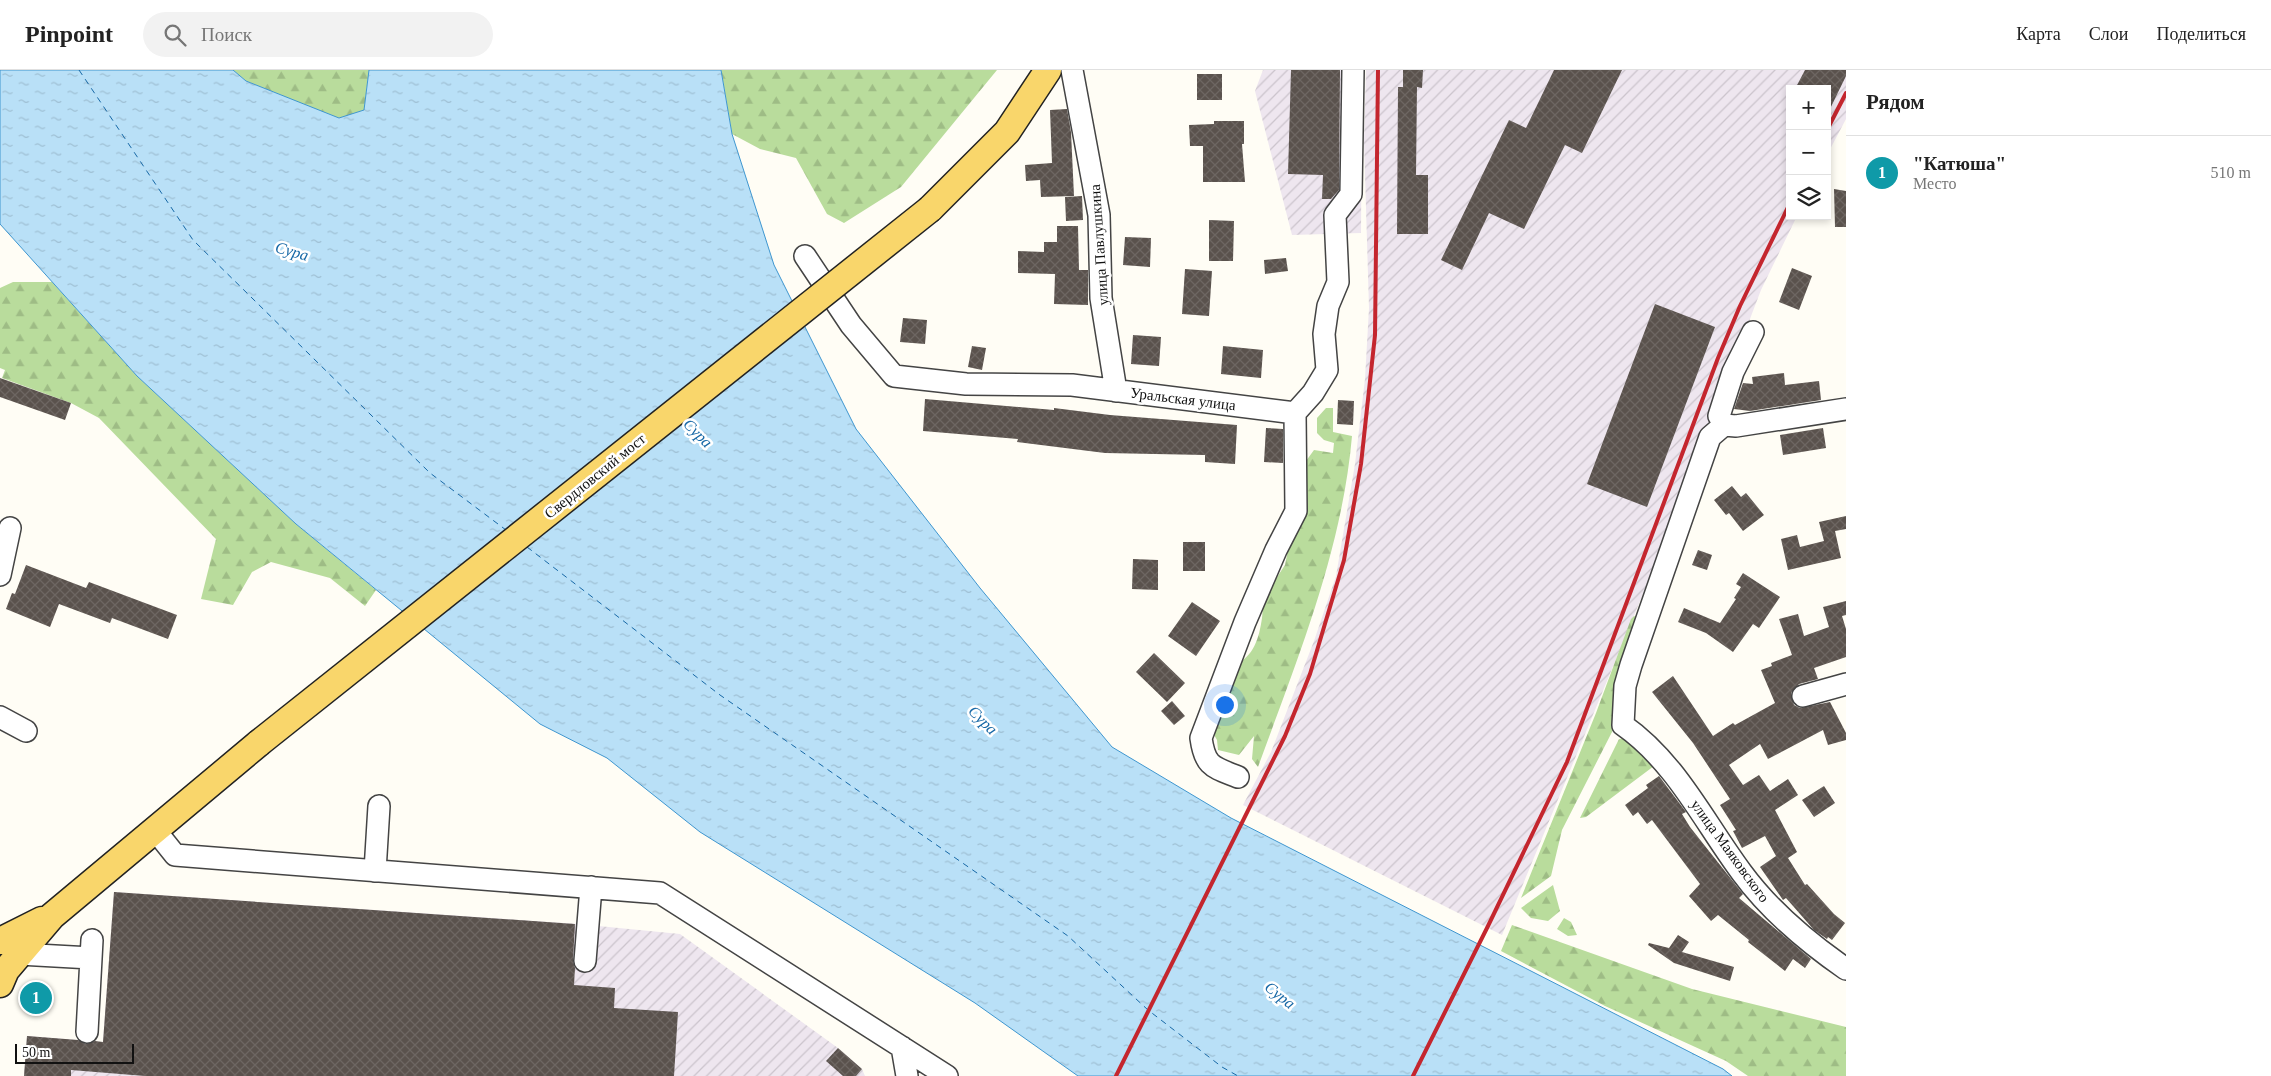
<!DOCTYPE html>
<html lang="ru">
<head>
<meta charset="utf-8">
<style>
	:root { --surface:#fff; --page:#f2f2f2; --text:#222; --muted:#767676; --line:#e0e0e0; --accent:#c4262e }
	body { margin:0; font-family:"Times New Roman",serif; background:var(--page); color:var(--text) }
	.controls { position:absolute; right:15px; top:15px; display:grid; overflow:hidden; border-radius:0px; box-shadow:0 2px 8px #0003 }
	.controls button { width:45px; height:45px; display:grid; place-items:center; padding:0; border:0; border-bottom:1px solid var(--line); background:var(--surface); color:var(--text); font:25px sans-serif }
	.scale { position:absolute; left:15px; bottom:12px; width:119px; box-sizing:border-box; padding-left:5px; border:2px solid #111; border-top:0; font-size:14px; line-height:18px; white-space:nowrap; color:#111; -webkit-text-stroke:4px #fff; paint-order:stroke }
	.you { position:absolute; left:1224px; top:634px; width:18px; height:18px; margin:-12px; border:4px solid #fff; border-radius:50%; background:#1a73e8; box-shadow:0 0 0 8px #1a73e833 }
	.badge { display:grid; place-items:center; width:32px; height:32px; border-radius:50%; background:var(--accent); color:#fff; font-size:16px; font-weight:700 }
	.pin { position:absolute; translate:-50% -50%; border:2px solid #fff; box-shadow:0 1px 5px #0006 }
	.list { margin:0; padding:0; list-style:none }
	h2 { display:flex; justify-content:space-between; align-items:center; height:65px; margin:0; padding:0 20px; font-size:21px }
	h2 small { font-size:16px; font-weight:400; color:var(--muted) }
	.list li { display:grid; grid-template-columns:32px 1fr auto; gap:15px; align-items:center; box-sizing:border-box; height:75px; padding:0 20px; border-top:1px solid var(--line) }
	.list b { display:block; font-size:19px; white-space:nowrap }
	.list p { margin:0; font-size:16px; white-space:nowrap; color:var(--muted) }
	.list em { font-size:16px; font-style:normal; color:var(--muted) }
	.icon { flex:none; width:28px; height:28px; fill:none; stroke:currentColor; stroke-width:2; stroke-linecap:round; stroke-linejoin:round }
	.map { position:relative; flex:none; width:1846px; height:1006px; overflow:hidden }
	header { display:flex; align-items:center; gap:30px; box-sizing:border-box; height:70px; padding:0 25px; background:var(--surface); border-bottom:1px solid var(--line) }
	header strong { font-size:24px }
	nav { display:flex; gap:28px; margin-inline-start:auto; font-size:18px }
	.search { width:350px; height:45px; background:var(--page); display:flex; align-items:center; gap:12px; box-sizing:border-box; padding:0 18px; border-radius:28px; color:var(--muted); font-size:19px }
	main { display:flex }
	aside { flex:1; background:var(--surface) }
	.map>svg:first-child { display:block }
	.industrial { fill:url(#industrial-furrows) }
	.forest { fill:url(#forest-firs) }
	.water { fill:url(#water-ripples); stroke:#3f96cf }
	.lines { fill:none; stroke-linecap:round; stroke-linejoin:round }
	.ferry { stroke:#1768a6; stroke-width:1; stroke-dasharray:6 5; stroke-linecap:butt }
	.building { fill:url(#building-cross-hatch) }
	.minor-casing { stroke:#444; stroke-width:24 }
	.major-casing { stroke:#222; stroke-width:29 }
	.minor { stroke:#fff; stroke-width:21 }
	.major { stroke:#f9d66b; stroke-width:26 }
	.rail { stroke:#c4262e; stroke-width:4 }
	.major-bridge-casing { stroke:#222; stroke-width:29; stroke-linecap:butt }
	.major-bridge { stroke:#f9d66b; stroke-width:26 }
	.labels { text-anchor:middle; dominant-baseline:central; stroke-width:5; stroke-linejoin:round; paint-order:stroke }
	.street-label { font-size:15px; fill:#111; stroke:#fff }
	.water-label { font-size:16px; font-style:italic; fill:#1768a6; stroke:#fff }
</style>
</head>
<body>
<header>
<strong>Pinpoint</strong>
<div class="search"><svg class="icon" aria-label="search" viewBox="0 0 24 24"><circle cx="10" cy="10" r="6"/><path d="M15 15l6 6"/></svg>Поиск</div>
<nav><a>Карта</a><a>Слои</a><a>Поделиться</a></nav>
</header>
<main>
<div class="map">
<svg width="1846" height="1006" viewBox="0 0 1846 1006">
	<defs>
		<pattern id="industrial-furrows" width="10" height="10" patternUnits="userSpaceOnUse" patternTransform="scale(1.25)"><rect width="10" height="10" fill="#eee6ef"/><path d="M-1 1l2-2M0 10L10 0M9 11l2-2" fill="none" stroke="#cbc4cc"/></pattern>
		<pattern id="forest-firs" width="22" height="20" patternUnits="userSpaceOnUse" patternTransform="scale(1.25)"><rect width="22" height="20" fill="#b9dc9c"/><path d="M5 1l3.5 6h-7zM16 11l3.5 6h-7z" fill="#9ebc85"/></pattern>
		<pattern id="water-ripples" width="26" height="14" patternUnits="userSpaceOnUse" patternTransform="scale(1.25)"><rect width="26" height="14" fill="#b9e0f7"/><path d="M2 4q2-2 4 0t4 0M15 11q2-2 4 0t4 0" fill="none" stroke="#9ebfd3"/></pattern>
		<pattern id="building-cross-hatch" width="8" height="8" patternUnits="userSpaceOnUse" patternTransform="scale(1.25)"><rect width="8" height="8" fill="#5a524d"/><path d="M0 0l8 8M0 8l8-8" fill="none" stroke="#6d6662"/></pattern>
	</defs>
	<rect width="100%" height="100%" fill="#fffdf5"/>
	<path class="industrial" d="M1263,0H1362L1361,163L1292,165L1255,21Z
		M1366,0H1846V49L1827,85V19H1790V146H1797L1761,220L1669,461L1502,865L1243,735L1271,682L1314,571L1336,506L1355,394L1365,309L1369,238L1364,71Z
		M114,822L578,854L680,864L838,978L862,999L865,1006H24L27,966L103,972Z"/>
	<path class="forest" d="M233,0H369L364,40L339,49L246,11Z
		M721,0H997L901,117L844,153L827,144L796,88L760,79L732,64Z
		M13,212H52L137,306L296,454L376,520L365,536L330,508L271,492L252,502L233,535L201,529L216,469L99,348L71,333L2,308L5,300L0,298V218Z
		M1326,338H1333V362L1352,366C1342,481 1297,590 1258,697L1252,689L1254,666L1239,685L1218,680L1217,670L1213,663L1215,654L1225,641L1234,595C1254,587 1259,568 1262,548C1263,542 1262,537 1264,532C1269,519 1277,507 1285,495L1306,391L1314,380L1333,383L1334,373L1324,370L1317,363V348Z
		M1634,546L1640,548L1623,606L1612,662L1562,760L1551,806L1521,828L1596,643L1631,549Z
		M1629,668L1654,696L1586,747L1580,748L1619,669Z
		M1553,815L1560,841L1548,851L1531,848L1521,838Z
		M1564,848L1571,852L1577,865L1568,866L1557,859Z
		M1512,855L1692,919L1846,957V1006H1748L1726,991L1605,936L1501,881Z"/>
	<path class="water" d="M0,0H233L246,11L339,48L364,40L369,0H721L732,64L774,195L856,359L980,518L1112,677L1231,748L1723,999L1732,1006H1078L975,933L700,762L607,688L540,654L296,454L137,306L0,154Z"/>
	<g class="lines">
		<path class="ferry" d="M79,0L193,170L430,403L506,460
			M527,477L720,625L1068,866L1148,940L1222,997L1238,1006"/>
	</g>
	<path class="building" d="M1291,0H1340L1339,120L1331,129H1322L1323,105L1288,104Z
		M1403,0H1423L1422,18L1417,17L1416,105H1428V164H1397L1398,17H1403Z
		M1554,0H1622L1582,83L1565,75L1524,159L1489,143L1462,200L1441,190L1509,50L1526,58Z
		M1805,0H1846V6L1827,45V19H1795Z
		M1197,4H1222V30H1197Z
		M1067,39L1071,62L1074,126L1041,127L1040,110L1026,111L1025,95L1052,93L1050,40Z
		M1214,51H1244V74H1242L1245,112H1203V76H1190L1189,55L1214,54Z
		M1834,119L1846,121V157H1835Z
		M1082,126L1083,150L1066,151L1065,127Z
		M1209,150L1234,151L1233,191H1209Z
		M1057,156H1078L1079,200H1088V235L1054,234L1055,204L1018,203V181L1044,182V172H1057Z
		M1125,167L1151,168L1150,197L1123,195Z
		M1286,188L1288,201L1265,204L1264,190Z
		M1792,198L1812,206L1799,240L1779,232Z
		M1185,199L1212,201L1209,246L1182,244Z
		M1655,234L1715,257L1647,437L1587,414Z
		M903,248L927,250L925,274L900,272Z
		M1133,265L1161,267L1159,296L1131,294Z
		M972,276L986,278L982,300L968,297Z
		M1223,276L1263,280L1261,308L1221,304Z
		M1784,303L1785,315L1819,311L1821,330L1750,341L1734,339L1743,313L1753,314L1752,307Z
		M0,308L71,333L65,350L0,327Z
		M925,329L1054,340V338L1110,345L1237,355L1235,394L1205,392V385L1105,383L1017,372L1018,369L923,361Z
		M1338,330L1354,331L1353,355L1337,354Z
		M1266,358L1283,359V393L1264,392Z
		M1823,358L1826,378L1783,385L1780,365Z
		M1732,416L1741,427L1746,423L1764,445L1743,461L1729,443L1726,445L1714,430Z
		M1846,446V459L1835,461L1841,488L1788,500L1781,469L1797,465L1800,477L1824,471L1819,452Z
		M1183,472H1205V501H1183Z
		M1698,480L1712,485L1707,500L1692,495Z
		M1133,489L1158,490V520L1132,519Z
		M26,495L86,518L89,512L177,545L168,569L112,548L110,553L59,534L50,557L6,539L12,523L15,524Z
		M1743,503L1780,527L1759,558L1753,554L1733,582L1706,563L1678,552L1684,538L1720,553L1736,529L1734,528L1741,517L1736,514Z
		M1846,531V545L1842,546L1846,559V587L1814,598L1818,609L1799,614L1791,623L1794,635L1800,638L1830,632L1846,663V670L1828,675L1823,660L1768,689L1760,674L1729,695L1743,715L1759,705L1770,721L1788,709L1798,725L1775,740L1797,782L1788,788L1805,815L1807,814L1834,844L1845,853L1832,870L1828,867L1827,869L1814,860L1786,828L1783,830L1760,797L1776,786L1765,766L1742,778L1733,761L1736,760L1720,735L1730,729L1693,673L1652,622L1673,606L1713,666L1733,653L1735,655L1775,633L1761,600L1772,596L1771,593L1792,585L1779,549L1798,544L1804,566L1829,557L1823,537Z
		M1192,532L1220,551L1196,586L1168,566Z
		M1154,583L1185,613L1167,632L1136,602Z
		M1172,631L1185,646L1174,655L1161,641Z
		M1659,706L1686,742L1682,744L1690,757L1743,824L1739,828L1811,889L1805,898L1793,889L1785,901L1748,872L1749,870L1718,845L1711,851L1689,826L1700,814L1652,750L1647,754L1638,742L1633,746L1625,735L1648,718L1646,715Z
		M1824,716L1835,733L1814,747L1802,730Z
		M114,822L575,854L573,890L575,898L574,915L615,918L614,938L678,942L674,1006H145L71,1000V1006H24L27,966L78,970L86,974L95,971L103,972Z
		M1678,865L1689,872L1682,882L1734,897L1730,911L1674,893L1648,875L1649,873L1669,878Z
		M838,978L862,999L856,1006H843L826,991Z"/>
	<g class="lines">
		<g class="minor-casing">
			<path id="minor" d="M1072,0L1099,145L1101,228L1116,321
				M805,186L851,255L894,306L966,314L1072,315L1295,343
				M1753,262L1733,302L1719,346L1724,355L1736,356L1846,339
				M1724,355L1710,367L1631,595L1625,616L1623,655C1676,692 1704,752 1742,803C1770,841 1807,872 1846,899
				M0,505L10,458
				M1803,626L1846,614
				M0,647L26,661
				M1238,707C1213,697 1205,697 1201,668L1245,552L1276,480L1296,441L1295,343L1313,323L1327,300L1324,264L1328,236L1338,212L1335,145L1351,124L1353,0
				M155,760L175,785L660,823L947,1006
				M375,801L379,736
				M19,884L91,888
				M585,891L591,817
				M87,962L92,870
				M902,977L907,1006"/>
		</g>
		<g class="major-casing">
			<path id="major" d="M930,139L1007,62L1048,0
				M0,871L42,850
				M0,914L6,900L52,846L259,673"/>
		</g>
		<use href="#minor" class="minor"/>
		<use href="#major" class="major"/>
		<path class="rail" d="M1827,60L1846,23
			M1116,1006L1285,666L1310,604L1344,490L1361,394L1375,265L1378,0
			M1413,1006L1488,856L1567,692L1718,288L1740,236L1790,133"/>
		<g class="major-bridge-casing">
			<path id="major-bridge" d="M259,673L930,139"/>
		</g>
		<use href="#major-bridge" class="major-bridge"/>
	</g>
	<g class="labels">
		<g class="street-label">
			<text transform="translate(1099 175) rotate(-94)">улица Павлушкина</text>
			<text transform="translate(1183 329) rotate(7)">Уральская улица</text>
			<text transform="translate(595 406) rotate(-39)">Свердловский мост</text>
			<text transform="translate(1730 781) rotate(54)">улица Маяковского</text>
		</g>
		<g class="water-label">
			<text transform="translate(292 181) rotate(16)">Сура</text>
			<text transform="translate(698 363) rotate(45)">Сура</text>
			<text transform="translate(983 650) rotate(45)">Сура</text>
			<text transform="translate(1280 925) rotate(38)">Сура</text>
		</g>
	</g>
</svg>
<div class="controls">
<button>+</button>
<button>−</button>
<button><svg class="icon" aria-label="layers" viewBox="0 0 24 24"><path d="M12 4l9 5-9 5-9-5zM3 14l9 5 9-5"/></svg></button>
</div>
<div class="scale">50 m</div>
<div class="you"></div>
<div class="pin badge" style="left:36px;top:928px;background:#0f9aa8">1</div>
</div>
<aside>
<h2>Рядом<small></small></h2>
<ul class="list">
<li><span class="badge" style="background:#0f9aa8">1</span><div><b>&quot;Катюша&quot;</b><p>Место</p></div><em>510 m</em></li>
</ul>
</aside>
</main>
</body>
</html>
